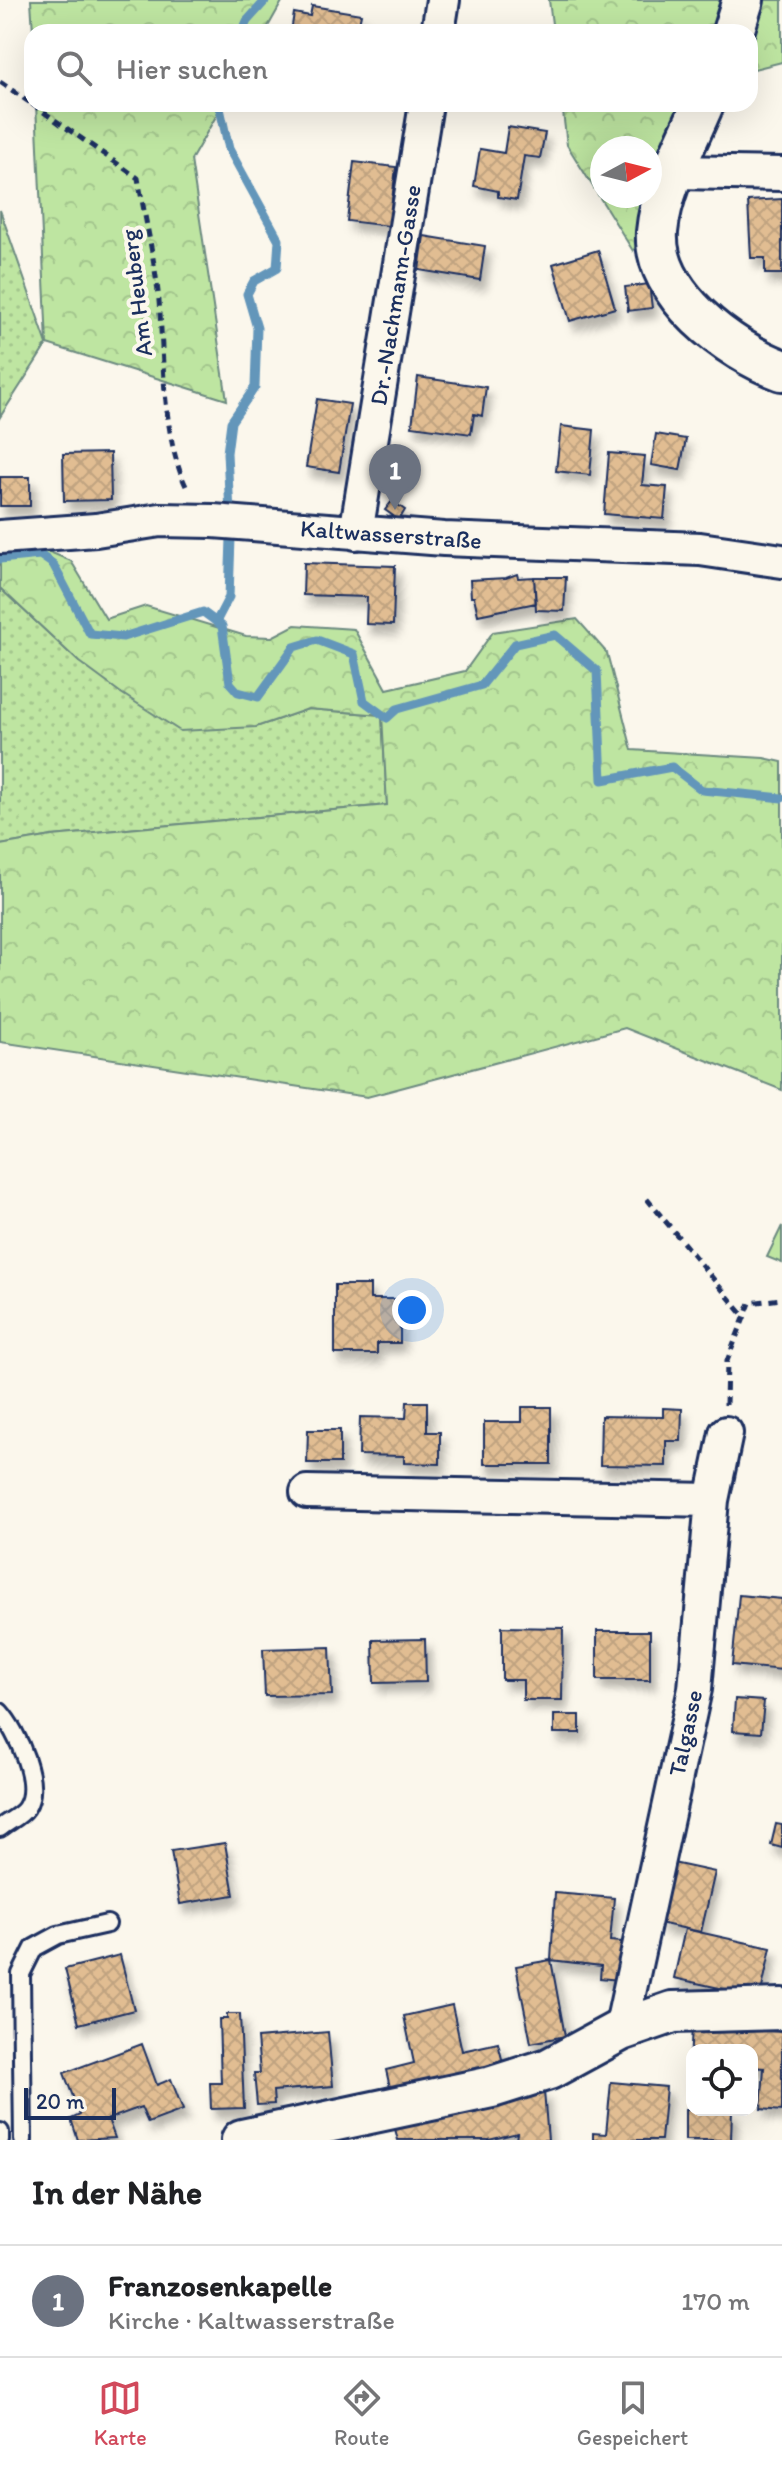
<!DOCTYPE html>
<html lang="de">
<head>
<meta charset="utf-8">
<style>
	:root { --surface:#fff; --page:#f6f6f6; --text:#202124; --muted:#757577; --line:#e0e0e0; --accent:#d1495b }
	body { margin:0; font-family:Itim,sans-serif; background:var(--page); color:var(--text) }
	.controls { position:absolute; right:24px; bottom:24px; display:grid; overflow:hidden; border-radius:16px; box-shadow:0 8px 32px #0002 }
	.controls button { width:72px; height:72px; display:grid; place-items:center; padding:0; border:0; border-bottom:2px solid var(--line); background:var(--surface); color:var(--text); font:40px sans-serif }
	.compass { position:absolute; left:590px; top:136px; width:72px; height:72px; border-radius:50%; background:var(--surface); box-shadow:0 8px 32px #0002; rotate:83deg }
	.scale { position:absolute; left:24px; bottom:20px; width:92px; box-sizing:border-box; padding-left:8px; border:4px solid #1b2f5e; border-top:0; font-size:22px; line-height:28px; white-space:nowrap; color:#1b2f5e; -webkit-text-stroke:6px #fbf7ec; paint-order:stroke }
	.you { position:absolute; left:412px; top:1310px; width:28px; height:28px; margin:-20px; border:6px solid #fff; border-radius:50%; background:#1a73e8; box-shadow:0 0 0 12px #1a73e833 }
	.badge { display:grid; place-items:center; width:52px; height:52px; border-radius:50%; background:var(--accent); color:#fff; font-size:26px; font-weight:700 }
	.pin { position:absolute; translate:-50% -66px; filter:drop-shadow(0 2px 4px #0008) }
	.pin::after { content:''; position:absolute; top:42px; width:28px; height:24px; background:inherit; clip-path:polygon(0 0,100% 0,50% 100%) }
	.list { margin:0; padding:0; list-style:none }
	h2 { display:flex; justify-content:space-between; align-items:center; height:104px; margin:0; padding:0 32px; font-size:34px }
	h2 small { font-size:26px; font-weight:400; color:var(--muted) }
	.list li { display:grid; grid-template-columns:52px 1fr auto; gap:24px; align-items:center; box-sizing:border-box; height:112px; padding:0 32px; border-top:2px solid var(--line) }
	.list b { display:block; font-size:30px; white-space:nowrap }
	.list p { margin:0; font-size:26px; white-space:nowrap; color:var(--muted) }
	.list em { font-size:26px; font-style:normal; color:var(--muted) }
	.icon { flex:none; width:44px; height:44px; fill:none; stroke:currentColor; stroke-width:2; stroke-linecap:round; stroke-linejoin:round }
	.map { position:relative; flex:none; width:782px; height:2140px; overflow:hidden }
	.search { position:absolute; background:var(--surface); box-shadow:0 8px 32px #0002; left:24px; right:24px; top:24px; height:88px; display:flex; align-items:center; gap:20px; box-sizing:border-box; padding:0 28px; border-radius:24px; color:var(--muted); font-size:30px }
	.sheet { height:216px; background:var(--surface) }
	nav { display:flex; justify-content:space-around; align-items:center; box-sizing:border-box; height:112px; border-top:2px solid var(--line); background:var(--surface); font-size:22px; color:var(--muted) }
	nav a { display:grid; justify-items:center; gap:4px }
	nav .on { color:var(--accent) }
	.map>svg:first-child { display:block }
	.grass { fill:url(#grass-dots); stroke:#6c8a80; stroke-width:2 }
	.forest { fill:url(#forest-crowns); stroke:#6c8a80; stroke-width:2; fill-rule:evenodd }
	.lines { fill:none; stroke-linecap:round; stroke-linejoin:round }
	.stream { stroke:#6496ba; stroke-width:9 }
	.building { fill:url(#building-cross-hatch); stroke:#1b2f5e; stroke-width:2; filter:url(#shadow) }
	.service-casing { stroke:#1b2f5e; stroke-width:22 }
	.minor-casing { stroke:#1b2f5e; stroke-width:38 }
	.tertiary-casing { stroke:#1b2f5e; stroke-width:46 }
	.path { stroke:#1b2f5e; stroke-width:5; stroke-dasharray:8 6; stroke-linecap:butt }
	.service { stroke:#fbf7ec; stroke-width:16 }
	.minor { stroke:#fbf7ec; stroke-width:32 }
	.tertiary { stroke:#fbf7ec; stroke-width:40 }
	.labels { text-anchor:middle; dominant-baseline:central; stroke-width:8; stroke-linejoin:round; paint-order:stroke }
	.street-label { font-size:24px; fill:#1b2f5e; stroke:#fbf7ec }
</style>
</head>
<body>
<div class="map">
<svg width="782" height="2140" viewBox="0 0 782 2140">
	<defs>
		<pattern id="grass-dots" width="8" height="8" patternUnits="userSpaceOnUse" patternTransform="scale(2)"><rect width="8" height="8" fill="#bee5a1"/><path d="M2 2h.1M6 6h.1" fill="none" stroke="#a3c58d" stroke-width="1.8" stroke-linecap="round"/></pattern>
		<pattern id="forest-crowns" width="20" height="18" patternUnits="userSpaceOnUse" patternTransform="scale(2)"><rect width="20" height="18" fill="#bee5a1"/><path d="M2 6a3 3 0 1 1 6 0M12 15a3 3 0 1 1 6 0" fill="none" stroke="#a3c58d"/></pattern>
		<pattern id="building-cross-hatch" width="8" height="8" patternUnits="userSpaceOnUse" patternTransform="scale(2)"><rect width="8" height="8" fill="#e1bd92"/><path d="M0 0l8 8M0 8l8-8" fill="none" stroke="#c0a380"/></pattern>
		<filter id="shadow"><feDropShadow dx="5" dy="9" stdDeviation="4" flood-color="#0004"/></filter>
	</defs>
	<rect width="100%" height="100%" fill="#fbf7ec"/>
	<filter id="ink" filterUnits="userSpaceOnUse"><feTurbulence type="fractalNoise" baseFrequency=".0125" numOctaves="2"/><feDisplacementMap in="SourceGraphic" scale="16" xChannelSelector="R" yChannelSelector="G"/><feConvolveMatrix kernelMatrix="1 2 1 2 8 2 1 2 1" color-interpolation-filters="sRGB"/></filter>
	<g filter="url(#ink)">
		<path class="grass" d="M0,210L47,344L0,417Z
			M0,588L79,662L256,727L308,709L382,715L387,805L52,836L0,845Z"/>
		<path class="forest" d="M31,0H283L265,32H33Z
			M549,0H782V62L750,70V32H553Z
			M36,104H223L191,160L227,400L47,344Z
			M562,104H727L633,251L567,145ZM602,148H650V196H602Z
			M31,544L71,561L106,619L146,606L246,636L272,637L295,625L354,629L387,689L465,671L493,632L577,619L607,653L632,750L764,758L782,762V1090L625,1028L367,1097L0,1042V845L52,836L387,805L382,715L308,709L256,727L180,731L121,693L79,662L0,588V545Z
			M782,1226V1263L767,1257Z"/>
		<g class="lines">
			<path class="stream" d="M242,32L247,21L266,0
				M219,104L229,149L279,240L277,268L254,281L247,294L257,328L255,387L231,422L227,453L230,513
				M0,559L40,555L53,564L90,634L123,637L203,612L222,626L230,683L238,692L258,697L294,647L317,640L354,654L364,701L387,718L397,709L482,685L515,644L555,635L597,671L602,780L672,767L702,790L782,798
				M216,622L229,597L231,538"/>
		</g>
		<path class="building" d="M312,6L361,14L357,32H291L294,13L310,16Z
			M508,127L545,133L540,158L524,156L517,200L498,197V191L474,186L480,149L504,153Z
			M354,162L396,167L389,226L347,221Z
			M782,199V274H765V258H751L748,201Z
			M424,236L485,246L480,280L419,270Z
			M598,250L615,308L570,321L553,264Z
			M649,284L652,308L628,311L625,287Z
			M418,377L486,387L482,416L474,414L471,434L412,426Z
			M317,399L350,404L339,472L306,467Z
			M561,426L594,430L590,475L556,471Z
			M656,434L686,439L680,470L651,465Z
			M110,453L111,500L64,501L63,454Z
			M609,453L645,456L642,485L667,487L664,519L604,514Z
			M0,477H30V506H0Z
			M392,501L405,510L399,520L385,510Z
			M304,563L395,566L393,625L366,624L367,597L303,595Z
			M517,574L518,578L534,577L536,603L478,615L474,597H471L470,580L506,578Z
			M534,577H566L564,611L536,610Z
			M335,1285H370V1299H400V1343H377V1354H335Z
			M407,1402H427V1432H440V1464L404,1463V1456L359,1455L360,1417L406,1418Z
			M522,1407H551V1464H484V1422H522Z
			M663,1408L682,1409L681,1441H666V1466L600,1465L601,1416L663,1417Z
			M308,1430H340V1463H307Z
			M739,1595L782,1599V1670L732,1665Z
			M502,1627L563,1628L562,1700H523V1680H502Z
			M597,1631H650V1680H597Z
			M425,1639L426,1682L374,1683L373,1640Z
			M330,1647L332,1695L265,1696L263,1649Z
			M735,1699L764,1701L761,1733L733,1731Z
			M554,1715H580V1733H554Z
			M776,1824L782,1825V1848L771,1845Z
			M225,1843L234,1895L180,1904L171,1851Z
			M673,1863L715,1872L701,1932L659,1923Z
			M555,1893L614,1898L610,1941L622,1942L619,1980L600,1978L601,1966L551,1960Z
			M685,1929L771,1948L760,1997L674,1978Z
			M120,1955L134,2010L79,2024L65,1969Z
			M551,1960L565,2036L531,2043L516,1966Z
			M452,2005L462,2051L498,2043L505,2071L392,2096L386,2070L414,2063L404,2016Z
			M227,2014H240L244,2108L211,2109L210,2083H221L219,2019H227Z
			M692,2026L782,2032V2111L761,2109L764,2068L752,2067V2050H692V2063H690Z
			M328,2032L333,2086L273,2091L274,2104L257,2105L254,2073H260L257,2038Z
			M142,2044L157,2085L171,2079L183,2110L148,2123L141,2107L108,2119L115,2138L78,2140L71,2119L80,2115L64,2073Z
			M611,2082L666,2087L661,2140H593V2133L606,2134Z
			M544,2091L548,2140H516L517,2133L489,2140H398L395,2129Z
			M685,2110H732L731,2140H685Z"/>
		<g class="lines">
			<g class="service-casing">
				<path id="service" d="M0,1712C17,1731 42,1784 26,1808C21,1816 7,1822 0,1828
					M0,2132V2140
					M23,2140L21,1974L34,1948L58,1935L107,1924"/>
			</g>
			<g class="minor-casing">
				<path id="minor" d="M438,32L443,0
					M674,172L782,174
					M356,533L426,104
					M0,537L96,530L160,520L213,521L444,539L700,549L782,561
					M307,1492L712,1500
					M621,2030L695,1689L712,1500L726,1433"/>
			</g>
			<g class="tertiary-casing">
				<path id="tertiary" d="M733,32L743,0
					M703,104C686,144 661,188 657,232C653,294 730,351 782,370
					M242,2140L492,2087L549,2069L621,2030L673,2012L782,2009"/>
			</g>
			<path class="path" d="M0,82L32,104
				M32,104L138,178C145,219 155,260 159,301C164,357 162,441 188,490
				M647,1199L744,1316
				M726,1405L727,1361L750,1303L782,1299"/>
			<use href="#service" class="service"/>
			<use href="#minor" class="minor"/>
			<use href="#tertiary" class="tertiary"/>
		</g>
	</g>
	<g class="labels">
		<g class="street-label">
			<text transform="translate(136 293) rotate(-97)">Am Heuberg</text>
			<text transform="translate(395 295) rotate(-81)">Dr.-Nachmann-Gasse</text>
			<text transform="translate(391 534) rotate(4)">Kaltwasserstraße</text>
			<text transform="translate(685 1733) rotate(-78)">Talgasse</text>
		</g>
	</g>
</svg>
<div class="controls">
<button><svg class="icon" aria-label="locate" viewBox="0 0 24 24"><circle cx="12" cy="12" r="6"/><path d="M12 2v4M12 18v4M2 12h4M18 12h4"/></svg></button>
</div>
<svg class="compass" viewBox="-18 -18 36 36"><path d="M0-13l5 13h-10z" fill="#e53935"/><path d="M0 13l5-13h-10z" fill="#757577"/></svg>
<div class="scale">20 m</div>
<div class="you"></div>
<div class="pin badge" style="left:395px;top:510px;background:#6b7280">1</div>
<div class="search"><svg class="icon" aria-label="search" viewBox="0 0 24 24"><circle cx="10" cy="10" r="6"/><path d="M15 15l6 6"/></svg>Hier suchen</div>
</div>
<section class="sheet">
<h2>In der Nähe<small></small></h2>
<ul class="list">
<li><span class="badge" style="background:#6b7280">1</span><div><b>Franzosenkapelle</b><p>Kirche · Kaltwasserstraße</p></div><em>170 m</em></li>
</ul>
</section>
<nav>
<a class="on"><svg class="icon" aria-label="map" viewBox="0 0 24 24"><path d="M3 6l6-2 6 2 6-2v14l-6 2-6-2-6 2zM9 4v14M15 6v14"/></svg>Karte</a>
<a><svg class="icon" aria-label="directions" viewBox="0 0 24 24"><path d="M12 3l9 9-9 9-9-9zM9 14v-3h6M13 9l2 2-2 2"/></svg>Route</a>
<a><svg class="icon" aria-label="saved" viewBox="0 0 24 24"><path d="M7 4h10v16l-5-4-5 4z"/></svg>Gespeichert</a>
</nav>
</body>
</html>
